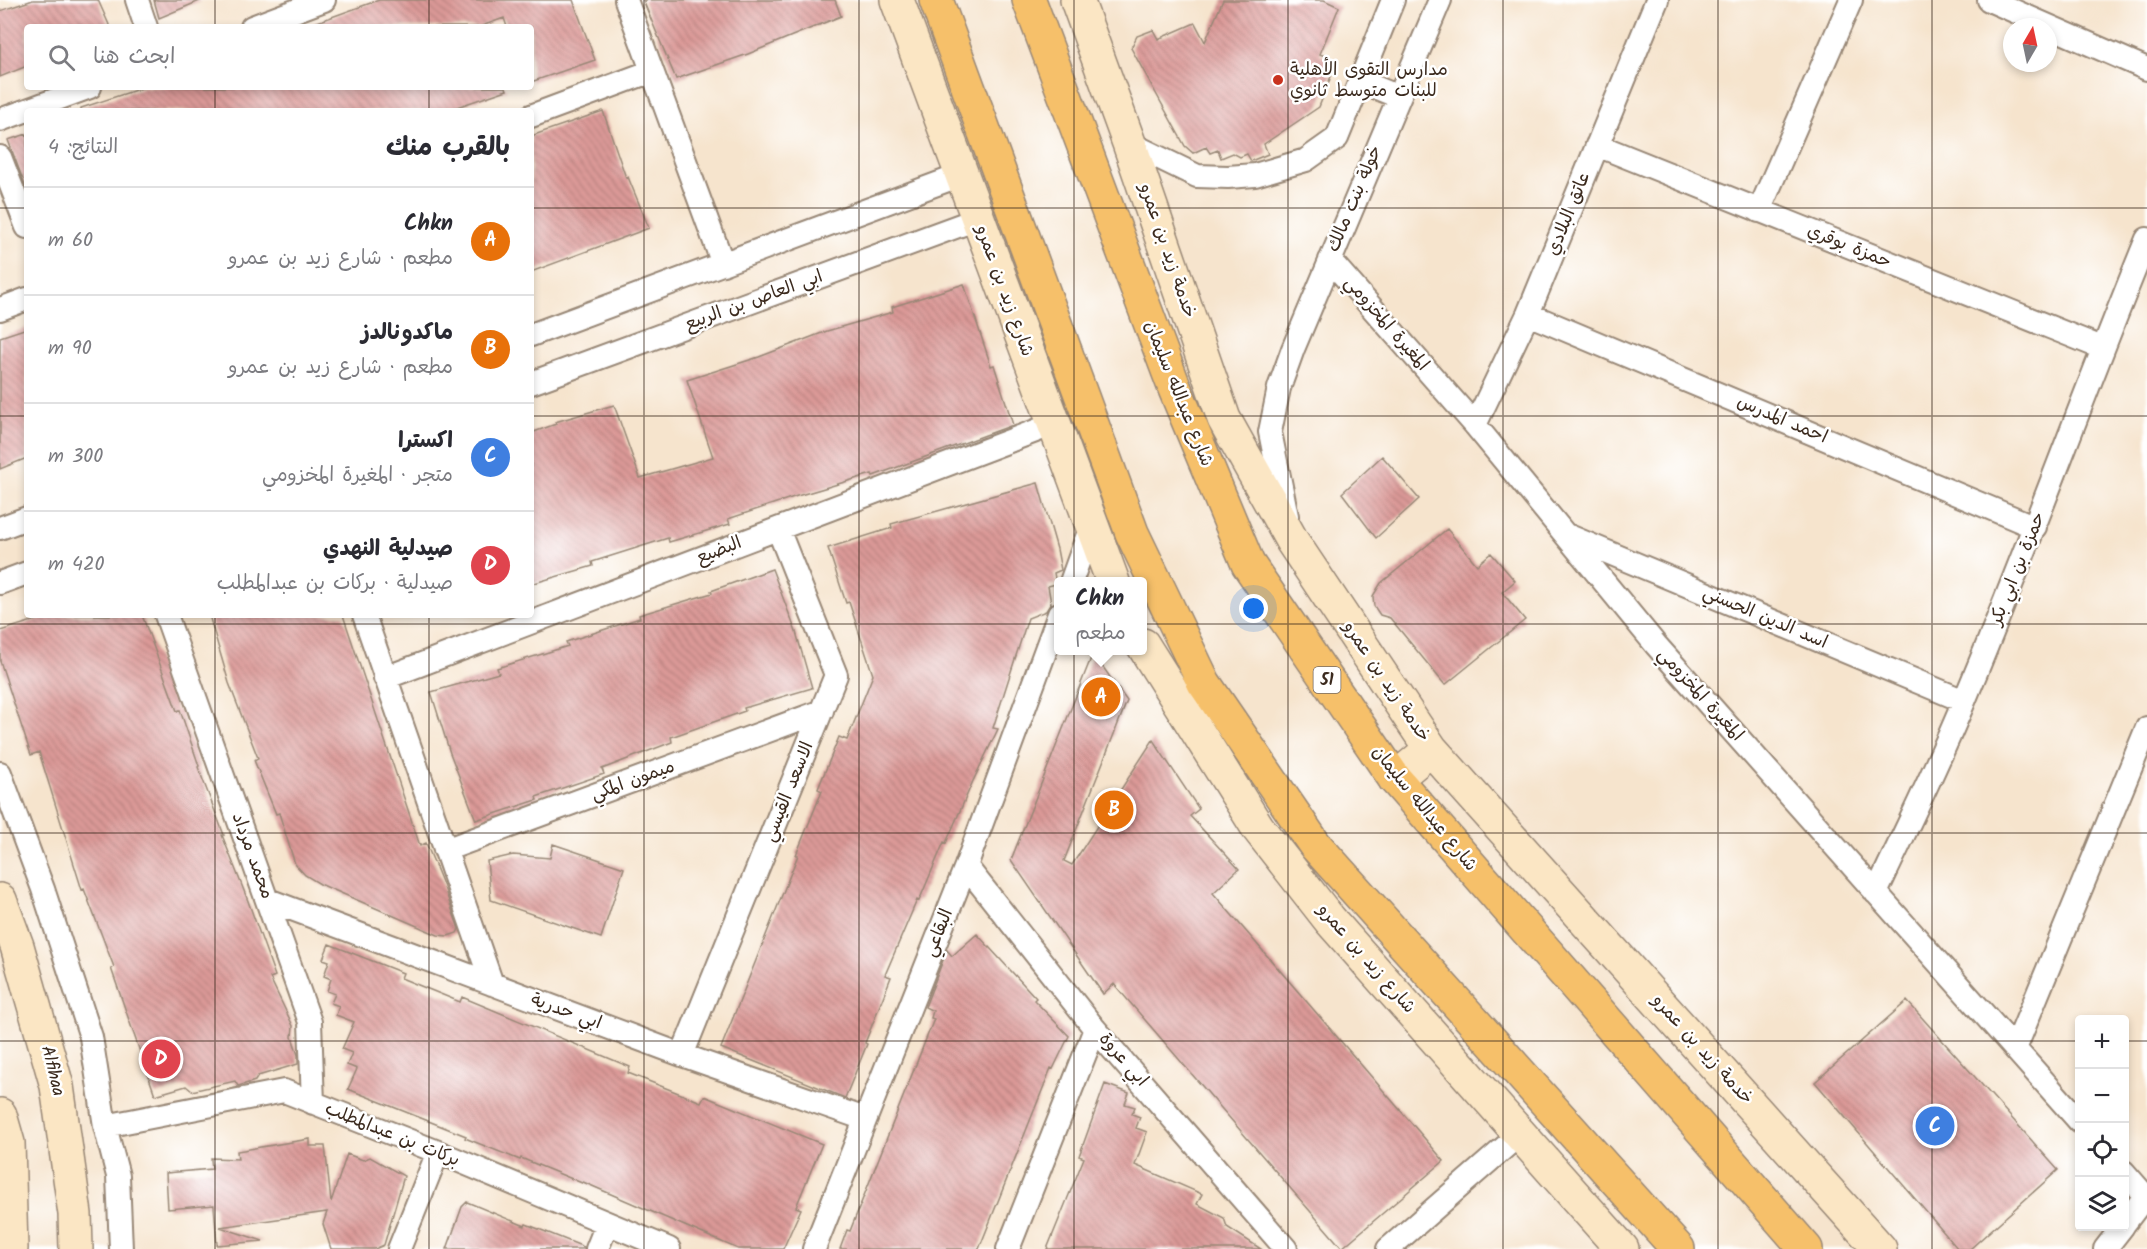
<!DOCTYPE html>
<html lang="ar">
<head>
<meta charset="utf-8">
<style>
	:root { --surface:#fff; --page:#f2f2f3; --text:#2b2b33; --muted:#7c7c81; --line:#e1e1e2; --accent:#c8321e }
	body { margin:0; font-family:Kalam,"Playpen Sans Arabic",sans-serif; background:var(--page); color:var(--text); direction:rtl }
	.controls { position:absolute; right:18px; bottom:18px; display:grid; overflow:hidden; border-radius:6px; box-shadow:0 3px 9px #0003 }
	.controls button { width:54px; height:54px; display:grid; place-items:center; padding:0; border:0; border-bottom:2px solid var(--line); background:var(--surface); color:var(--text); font:30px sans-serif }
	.compass { position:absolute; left:2003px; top:18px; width:54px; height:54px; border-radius:50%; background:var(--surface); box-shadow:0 3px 9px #0003; rotate:9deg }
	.you { position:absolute; left:1254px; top:609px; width:21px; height:21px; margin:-15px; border:4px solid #fff; border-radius:50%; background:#1a73e8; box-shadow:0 0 0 9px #1a73e833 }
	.badge { display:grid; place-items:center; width:39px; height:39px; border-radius:50%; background:var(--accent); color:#fff; font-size:20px; font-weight:700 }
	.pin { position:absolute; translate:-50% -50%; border:3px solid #fff; box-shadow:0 2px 6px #0006 }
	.popup { position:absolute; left:1054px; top:577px; width:93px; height:78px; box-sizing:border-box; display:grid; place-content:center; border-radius:6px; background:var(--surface); filter:drop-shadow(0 2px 4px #0005); font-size:20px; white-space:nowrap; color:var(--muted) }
	.popup b { font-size:22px; color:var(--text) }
	.popup::after { content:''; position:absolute; left:50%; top:100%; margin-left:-12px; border:12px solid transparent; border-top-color:var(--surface) }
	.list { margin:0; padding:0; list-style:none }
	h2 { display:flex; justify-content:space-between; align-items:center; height:78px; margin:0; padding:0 24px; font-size:26px }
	h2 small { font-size:20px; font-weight:400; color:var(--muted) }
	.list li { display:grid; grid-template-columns:39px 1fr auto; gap:18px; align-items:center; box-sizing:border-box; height:108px; padding:0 24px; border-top:2px solid var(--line) }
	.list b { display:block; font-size:22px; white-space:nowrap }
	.list p { margin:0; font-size:20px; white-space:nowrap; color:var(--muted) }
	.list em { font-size:20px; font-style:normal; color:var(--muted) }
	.icon { flex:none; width:33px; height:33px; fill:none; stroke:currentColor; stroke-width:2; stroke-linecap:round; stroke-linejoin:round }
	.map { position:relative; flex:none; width:2147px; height:1249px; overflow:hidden; direction:ltr }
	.search { position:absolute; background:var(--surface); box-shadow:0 3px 9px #0003; left:24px; top:24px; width:510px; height:66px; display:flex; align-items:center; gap:15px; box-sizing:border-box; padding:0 21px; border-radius:6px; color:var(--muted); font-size:22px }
	.panel { position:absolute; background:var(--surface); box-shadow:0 3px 9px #0003; left:24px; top:108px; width:510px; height:510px; border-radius:6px; direction:rtl }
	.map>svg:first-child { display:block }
	.building { fill:url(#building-back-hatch) }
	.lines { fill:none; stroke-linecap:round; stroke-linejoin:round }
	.street-casing { stroke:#988776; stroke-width:26 }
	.secondary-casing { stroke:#988776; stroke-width:36 }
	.primary-casing { stroke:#988776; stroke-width:36 }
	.street { stroke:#fff; stroke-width:22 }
	.secondary { stroke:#fbe6c4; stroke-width:33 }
	.primary { stroke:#f6c06b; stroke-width:33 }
	.grid { fill:none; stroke:#3b2a1e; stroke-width:1.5; stroke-opacity:0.55 }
	.poi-dot { fill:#c8321e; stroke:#fff; stroke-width:2 }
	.labels { text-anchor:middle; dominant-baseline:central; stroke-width:5; stroke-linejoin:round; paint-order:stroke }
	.shield { fill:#fff; stroke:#766a62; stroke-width:1.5 }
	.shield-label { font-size:16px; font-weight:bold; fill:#3b2a1e }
	.poi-label { font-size:18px; fill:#3b2a1e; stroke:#fff; text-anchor:start }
	.street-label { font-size:18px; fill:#3b2a1e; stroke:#fff }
</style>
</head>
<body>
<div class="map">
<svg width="2147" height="1249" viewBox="0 0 2147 1249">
	<defs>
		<pattern id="building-back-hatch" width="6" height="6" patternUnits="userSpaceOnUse" patternTransform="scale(1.5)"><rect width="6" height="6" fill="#dc9a98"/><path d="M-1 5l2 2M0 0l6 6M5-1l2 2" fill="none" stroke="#b47e7b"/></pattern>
	</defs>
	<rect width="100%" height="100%" fill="#fff"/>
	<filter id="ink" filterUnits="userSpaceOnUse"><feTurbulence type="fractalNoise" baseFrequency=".0167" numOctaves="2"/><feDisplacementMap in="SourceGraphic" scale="12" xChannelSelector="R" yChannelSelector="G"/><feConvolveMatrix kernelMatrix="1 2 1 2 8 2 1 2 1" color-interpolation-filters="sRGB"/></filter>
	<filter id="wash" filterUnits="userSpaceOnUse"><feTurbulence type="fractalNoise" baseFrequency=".008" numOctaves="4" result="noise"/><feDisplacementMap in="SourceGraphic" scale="24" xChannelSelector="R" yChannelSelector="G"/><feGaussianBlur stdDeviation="1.35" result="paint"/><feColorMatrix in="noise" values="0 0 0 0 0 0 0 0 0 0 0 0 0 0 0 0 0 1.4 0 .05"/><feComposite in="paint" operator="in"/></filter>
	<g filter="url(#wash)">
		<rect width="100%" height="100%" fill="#f6e4cd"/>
		<g id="blocks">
			<path class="building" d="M33,0H98L110,27H27V66L0,77V11Z
				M154,0H202L159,18Z
				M379,0H573L595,60L531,82V27H507L504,18L479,27H313L312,24Z
				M643,0H835L841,16L748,54L676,79Z
				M1223,0H1324L1339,7L1320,54L1337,61L1319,107L1264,144L1268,154L1251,161L1247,154L1240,157L1233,153L1221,158L1218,150L1210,153L1206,147L1193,153L1185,146L1131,48L1137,36L1153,30L1158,39L1195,23L1205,42Z
				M145,87H506L507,90L445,111H81V108Z
				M603,111L626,178L628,177L649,228L531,272V136Z
				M27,134V187L26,188L8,140Z
				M964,284L991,366L994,365L1013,425L873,476L872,474L797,496L728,519L730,524L669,542L668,538L592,562L593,566L531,584V433L556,424L555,422L614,405L640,478L713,457L687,380L759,357L827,331L893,312L892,307Z
				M27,328V458L0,469V337Z
				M1382,456L1419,499L1376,538L1342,493Z
				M1038,483L1057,549L1061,570L1054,573L1056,584L1048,586L1051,603L1046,611L1028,618L993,728L998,729L973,781L946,843L944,842L919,901L917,900L885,975L891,977L865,1043L867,1044L845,1098L721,1048L798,855H796L822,791L818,789L839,737L847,740L873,675L849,602L846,603L828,548L892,528L891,524Z
				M1447,529L1477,565L1491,553L1515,581L1502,592L1525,620L1445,685L1390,618L1380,615L1374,606L1373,596L1381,583Z
				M772,569L796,632L812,688L744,708L745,711L671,737L672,742L602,769L604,774L536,797L537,800L476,820L450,753L431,692L499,673L497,668L568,646L566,642L640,618L639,615L712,593L711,591Z
				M52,615H142L177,711L180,710L199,766L198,767L224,835H222L248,901L275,976L270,978L293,1026L292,1037L298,1055V1064L258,1076L255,1081L238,1086L235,1081L192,1091L186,1086L155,1095L111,968L114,967L84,889L82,890L39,752L31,755L0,661V631Z
				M209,615H343L420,846L426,843L442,882L459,929L457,933L448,936L438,935L320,884L305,875L295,864L279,813L276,814L254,760L258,758L229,683Z
				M1093,653L1127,701L1064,861L1072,865L1153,740L1199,809L1190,816L1239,869L1213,893L1444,1161L1342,1248L1114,984L1103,994L1011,860Z
				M553,844L624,868L601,938L491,900L487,861L513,855L550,858Z
				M977,934L1036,998L1034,1000L1069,1036L1053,1069L1051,1068L979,1249H840L847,1230L850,1231L934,1019L931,1018L933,1011L925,1007L947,950L952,956Z
				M329,944L403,973L401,978L460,1002L462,997L630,1067L628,1073L701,1102L704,1096L822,1144L796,1207L801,1209L783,1249H738L583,1182L582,1183L521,1158L520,1160L465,1138L466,1136L348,1089L357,1069L347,1065L352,1053L342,1049L354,1022L336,1015L339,1006L331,1003L335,994L327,991L331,979L324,976L329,961L323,959Z
				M1907,1001L2058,1170L1970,1249H1958L1815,1082Z
				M1105,1084L1129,1093L1125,1104L1135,1107L1132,1114L1140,1117L1136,1128L1147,1132L1135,1165L1202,1194L1197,1204L1224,1218L1227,1227L1261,1249H1047L1084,1158L1079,1156Z
				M310,1139V1146H325L331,1202L347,1154L363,1160L370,1157L404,1176L384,1245L375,1249H331L323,1224L327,1212L220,1227L263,1241L217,1245L214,1205L168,1209L166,1173L212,1169L211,1158L238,1159L237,1151Z
				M467,1202L525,1226L526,1224L584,1247V1249H447L462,1207Z"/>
		</g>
	</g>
	<g filter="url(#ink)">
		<use href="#blocks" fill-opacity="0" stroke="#988776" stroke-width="1.5"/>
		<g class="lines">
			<g class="street-casing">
				<path id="street" d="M137,0L146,27
					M626,0L723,264
					M1989,0L2147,69
					M252,27L324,0
					M1360,81L1399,97
					M531,116L652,71
					M0,120L90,87
					M1129,143L1197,176L1228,177L1255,175L1306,160L1337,138L1393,0
					M1597,145L2102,348
					M0,157L27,227
					M1759,211L1851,0
					M1330,260L1475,425L1656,645L2080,1122
					M0,309L27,299
					M1528,314L2035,527
					M531,335L961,175
					M531,383L977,219
					M1475,425L1528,314L1657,0
					M1287,516L1270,432L1279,388L1293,349L1440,0
					M0,528L27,518
					M1569,536L1964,701
					M1071,582L1091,526
					M0,583L27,573
					M166,615L310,1022L313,1103
					M364,615L492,984
					M385,678L1054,424
					M0,773L43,889L91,1037L105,1126L118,1176L121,1249
					M445,850L822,711
					M966,866L1095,1029L1286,1249
					M1876,893C1906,829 1938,765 1965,699C2029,547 2084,392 2147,239
					M268,900L682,1055L865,1119
					M2015,1049L2147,728
					M682,1055L836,675L778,529
					M105,1126L284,1091L438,1152L669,1249
					M2124,1172L2146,1197
					M2124,1224L2147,1194
					M399,1249L438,1152
					M597,1249L607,1224
					M814,1249L966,866L1059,614
					M1008,1249L1095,1029
					M1388,1249L1520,1134
					M2105,1249L2123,1226"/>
			</g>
			<g class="secondary-casing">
				<path id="secondary" d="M897,0L1113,582
					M1077,0L1129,143L1224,419L1292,541L1431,749L1880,1249
					M1143,645L1258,828L1330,920L1622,1249
					M1395,779L1431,749
					M0,900L17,946L57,1086L75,1214L76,1249
					M0,1115L8,1143L11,1249"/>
			</g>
			<g class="primary-casing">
				<path id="primary" d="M936,0L1132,533L1204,683L1315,845L1678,1249
					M1029,0L1175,389L1248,564L1395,779L1806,1249"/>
			</g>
			<use href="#street" class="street"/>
			<use href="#secondary" class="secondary"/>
			<use href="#primary" class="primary"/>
		</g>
	</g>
	<path class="grid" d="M215,0V27M429,0V27M644,0V1249M859,0V1249M1074,0V1249M1288,0V1249M1503,0V1249M1718,0V1249M1932,0V1249M215,87V111M429,87V111M0,208H27M531,208H2147M0,416H27M531,416H2147M215,615V1249M429,615V1249M0,624H2147M0,833H2147M0,1041H2080M2124,1041H2147"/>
	<circle class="poi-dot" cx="1278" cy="80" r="6"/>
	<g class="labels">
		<rect class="shield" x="1313.5" y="667" width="27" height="26" rx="4.5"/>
		<g class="shield-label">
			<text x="1327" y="680">51</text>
		</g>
		<g class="poi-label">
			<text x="1290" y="70">مدارس التقوى الأهلية<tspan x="1290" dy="21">للبنات متوسط ثانوي</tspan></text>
		</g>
		<g class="street-label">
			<text transform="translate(1355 199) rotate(-67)">خولة بنت مالك</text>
			<text transform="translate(1569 214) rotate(-68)">عاتق البلادي</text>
			<text transform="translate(1849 247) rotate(22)">حمزة بوقري</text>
			<text transform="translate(1167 251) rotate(71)">خدمة زيد بن عمرو</text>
			<text transform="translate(1004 291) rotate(70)">شارع زيد بن عمرو</text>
			<text transform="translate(754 301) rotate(-20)">ابي العاص بن الربيع</text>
			<text transform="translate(1386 324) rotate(49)">المغيرة المخزومي</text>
			<text transform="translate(1178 394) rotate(68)">شارع عبدالله سليمان</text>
			<text transform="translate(1782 420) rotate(23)">احمد المدرس</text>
			<text transform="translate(719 551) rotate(-21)">البضيع</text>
			<text transform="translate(2018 569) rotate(-68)">حمزة بن ابي بكر</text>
			<text transform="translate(1765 618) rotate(23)">اسد الدين الحسني</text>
			<text transform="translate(1386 682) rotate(56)">خدمة زيد بن عمرو</text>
			<text transform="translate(1700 695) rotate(48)">المغيرة المخزومي</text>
			<text transform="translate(633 781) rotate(-20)">ميمون المكي</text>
			<text transform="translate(789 792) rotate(-68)">الاسعد القيسي</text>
			<text transform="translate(1424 809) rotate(51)">شارع عبدالله سليمان</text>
			<text transform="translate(252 856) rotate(70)">محمد مرداد</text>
			<text transform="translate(939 933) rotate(-68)">البقاعي</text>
			<text transform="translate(1366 959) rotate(49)">شارع زيد بن عمرو</text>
			<text transform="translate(566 1012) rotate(20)">ابي حدرية</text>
			<text transform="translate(1702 1050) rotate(48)">خدمة زيد بن عمرو</text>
			<text transform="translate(1123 1060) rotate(49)">ابي عروة</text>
			<text transform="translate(52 1071) rotate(76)">Alfihaa</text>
			<text transform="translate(392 1135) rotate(22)">بركات بن عبدالمطلب</text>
		</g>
	</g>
</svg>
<div class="controls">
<button>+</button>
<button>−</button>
<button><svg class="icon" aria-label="locate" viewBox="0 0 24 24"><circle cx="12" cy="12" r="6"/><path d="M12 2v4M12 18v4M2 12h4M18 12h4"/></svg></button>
<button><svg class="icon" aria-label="layers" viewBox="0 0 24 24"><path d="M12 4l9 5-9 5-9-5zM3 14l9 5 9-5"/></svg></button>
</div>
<svg class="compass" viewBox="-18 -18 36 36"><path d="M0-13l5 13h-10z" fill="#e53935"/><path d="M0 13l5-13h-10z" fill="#7c7c81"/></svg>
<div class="you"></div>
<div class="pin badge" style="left:1101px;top:697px;background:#e8710a">A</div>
<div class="popup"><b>Chkn</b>مطعم</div>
<div class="pin badge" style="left:1114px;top:810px;background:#e8710a">B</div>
<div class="pin badge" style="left:1935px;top:1126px;background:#3f7fe0">C</div>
<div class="pin badge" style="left:161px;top:1059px;background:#e0444e">D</div>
<div class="search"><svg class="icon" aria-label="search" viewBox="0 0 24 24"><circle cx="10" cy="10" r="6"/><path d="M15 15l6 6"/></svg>ابحث هنا</div>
<section class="panel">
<h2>بالقرب منك<small>النتائج: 4</small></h2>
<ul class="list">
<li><span class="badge" style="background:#e8710a">A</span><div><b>Chkn</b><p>مطعم · شارع زيد بن عمرو</p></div><em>60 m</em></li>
<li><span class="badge" style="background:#e8710a">B</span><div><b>ماكدونالدز</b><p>مطعم · شارع زيد بن عمرو</p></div><em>90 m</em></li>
<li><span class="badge" style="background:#3f7fe0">C</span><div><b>اكسترا</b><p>متجر · المغيرة المخزومي</p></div><em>300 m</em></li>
<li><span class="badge" style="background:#e0444e">D</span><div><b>صيدلية النهدي</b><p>صيدلية · بركات بن عبدالمطلب</p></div><em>420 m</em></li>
</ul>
</section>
</div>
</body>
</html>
